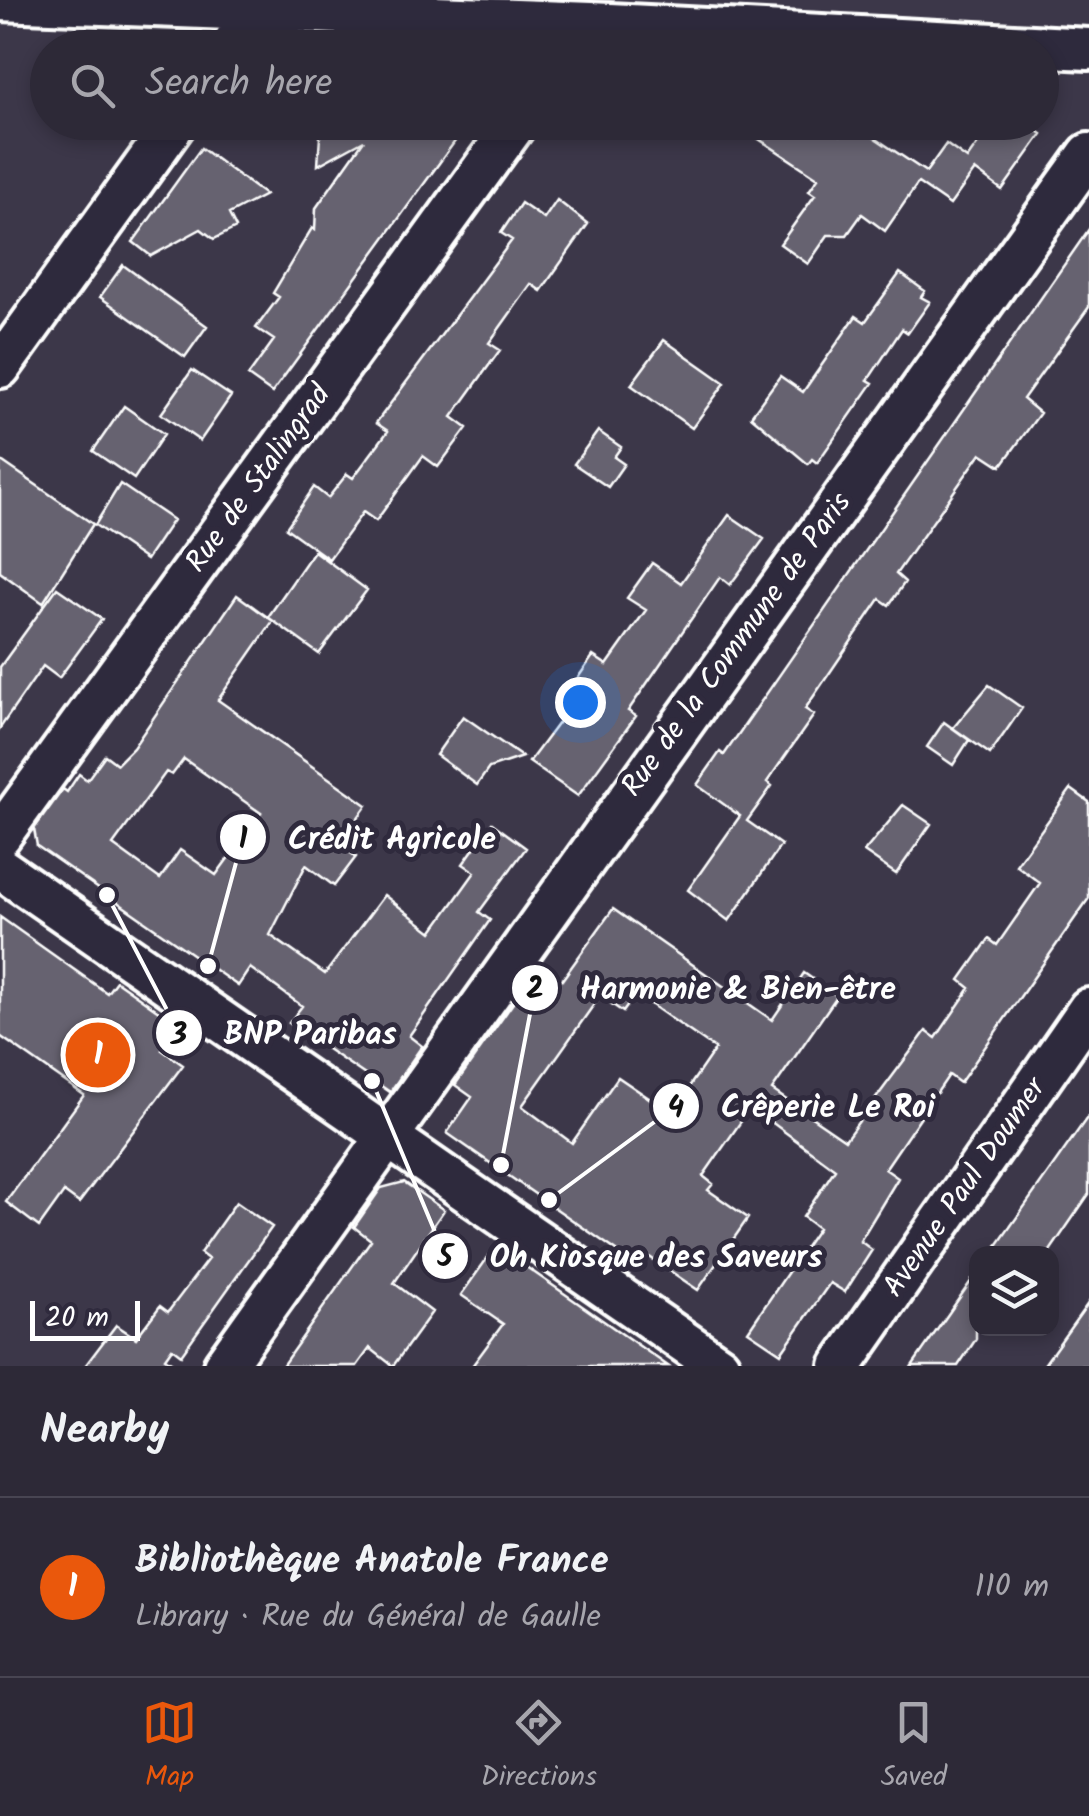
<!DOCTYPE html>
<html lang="en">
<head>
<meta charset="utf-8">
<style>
	:root { --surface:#2d2937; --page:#393542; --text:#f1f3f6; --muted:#a7a6ad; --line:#484552; --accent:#ea580c }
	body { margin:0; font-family:Kalam,sans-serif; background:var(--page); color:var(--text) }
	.controls { position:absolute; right:30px; bottom:30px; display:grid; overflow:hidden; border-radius:20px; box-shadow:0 5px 15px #0003 }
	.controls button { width:90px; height:90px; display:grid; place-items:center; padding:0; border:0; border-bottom:2px solid var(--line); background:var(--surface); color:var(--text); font:50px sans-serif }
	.scale { position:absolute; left:30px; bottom:25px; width:110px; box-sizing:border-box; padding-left:10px; border:5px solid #fff; border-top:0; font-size:28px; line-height:35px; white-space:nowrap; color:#fff; -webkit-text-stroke:8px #2f2a3d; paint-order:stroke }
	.you { position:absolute; left:580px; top:702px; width:35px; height:35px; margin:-25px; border:8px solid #fff; border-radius:50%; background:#1a73e8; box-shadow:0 0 0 15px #1a73e833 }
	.badge { display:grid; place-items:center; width:65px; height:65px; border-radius:50%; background:var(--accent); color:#fff; font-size:32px; font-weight:700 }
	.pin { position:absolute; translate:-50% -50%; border:5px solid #fff; box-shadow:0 2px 10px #0006 }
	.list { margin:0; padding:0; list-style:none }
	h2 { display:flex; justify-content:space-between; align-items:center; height:130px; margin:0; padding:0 40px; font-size:42px }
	h2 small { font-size:32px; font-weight:400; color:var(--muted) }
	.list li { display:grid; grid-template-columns:65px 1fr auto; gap:30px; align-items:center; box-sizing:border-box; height:180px; padding:0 40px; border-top:2px solid var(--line) }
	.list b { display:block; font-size:38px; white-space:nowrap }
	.list p { margin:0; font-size:32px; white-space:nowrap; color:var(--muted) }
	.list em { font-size:32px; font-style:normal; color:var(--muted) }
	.icon { flex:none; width:55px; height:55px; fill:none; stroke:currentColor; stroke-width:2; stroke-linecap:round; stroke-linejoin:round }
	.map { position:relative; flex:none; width:1089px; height:1366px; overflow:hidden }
	.search { position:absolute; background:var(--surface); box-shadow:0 5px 15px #0003; left:30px; right:30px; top:30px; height:110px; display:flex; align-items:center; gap:25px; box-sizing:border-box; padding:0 35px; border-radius:55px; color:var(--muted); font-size:38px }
	.sheet { height:310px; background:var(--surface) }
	nav { display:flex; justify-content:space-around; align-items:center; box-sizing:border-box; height:140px; border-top:2px solid var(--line); background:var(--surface); font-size:28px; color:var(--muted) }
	nav a { display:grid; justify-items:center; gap:5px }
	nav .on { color:var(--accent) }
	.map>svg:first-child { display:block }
	.building { fill:#666270; stroke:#fff; stroke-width:2.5; fill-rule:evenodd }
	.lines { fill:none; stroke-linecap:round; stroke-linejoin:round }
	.minor-casing { stroke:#fff; stroke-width:48 }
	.minor { stroke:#2f2a3d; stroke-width:40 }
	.labels { text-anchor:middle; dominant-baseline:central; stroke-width:10; stroke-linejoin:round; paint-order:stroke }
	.street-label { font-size:30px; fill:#fff; stroke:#2f2a3d }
	.leader { fill:none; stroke:#fff; stroke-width:4 }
	.callout-dot { fill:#fff; stroke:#2f2a3d; stroke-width:4 }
	.mark-label { font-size:30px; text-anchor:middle; font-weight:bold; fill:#111 }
	.callout-label { font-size:32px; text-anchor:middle; font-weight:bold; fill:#fff; stroke:#2f2a3d; stroke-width:10; stroke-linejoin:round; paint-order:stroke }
</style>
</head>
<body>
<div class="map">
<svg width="1089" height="1366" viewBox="0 0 1089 1366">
	<rect width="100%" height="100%" fill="#3c3749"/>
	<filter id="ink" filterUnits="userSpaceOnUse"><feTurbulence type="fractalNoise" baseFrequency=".01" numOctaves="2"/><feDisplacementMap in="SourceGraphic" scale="20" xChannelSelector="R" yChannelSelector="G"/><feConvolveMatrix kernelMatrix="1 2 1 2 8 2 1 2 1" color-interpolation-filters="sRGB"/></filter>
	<g filter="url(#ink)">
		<path class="building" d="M321,122H469L272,393L248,376L274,340L256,328L279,297L273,293L312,228L315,230L316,208L364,140L318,165Z
			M733,122H823L841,135L851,122L926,172L946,144L967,159L993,122H1025L1042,134L1002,190L975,170L950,205L918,183L885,231L862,214L847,235H828L808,264L780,244L815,195L809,191L818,178Z
			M201,148L265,195L229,214L236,228L214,239L201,229L151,256L133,242Z
			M557,200L588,224L541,291L531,284L489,343L500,350L452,417L467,428L438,467L423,456L376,521L363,512L329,559L286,528L314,487L328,498L347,474L353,478L388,431L376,423L512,240L501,233L521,203L544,219Z
			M1089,229V307L1023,399L1040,413L1001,466L981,453L896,574L905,582L889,605L880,599L805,709L814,715L767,782L772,786L747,821L781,845L729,921L688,890L740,816L697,785L720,752L724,755Z
			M123,265L207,326L185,357L100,297Z
			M900,273L925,291L921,297L930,302L908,333L902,329L868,380L873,383L817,463L812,459L808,464L751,416L780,376L803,392L856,316L865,322Z
			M664,340L725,383L692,428L631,385Z
			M192,370L231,396L200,441L161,414Z
			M124,406L164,434L134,479L93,451Z
			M598,431L621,447L614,457L624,464L608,487L574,464Z
			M0,460L93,524L43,603L0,572Z
			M120,484L173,520L146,560L95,525Z
			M729,515L764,539L730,585L720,577L628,711L636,716L578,796L529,762L564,715L581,686L575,682L593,656L607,665L646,610L627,598L652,563L681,583Z
			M314,551L367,590L319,654L268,617Z
			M57,588L102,619L59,678L43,666L0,728V667Z
			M237,595L273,621L218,700L367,805L339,844L356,857L334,886L306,865L270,935L325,974L384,895L432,932L475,872L463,864L492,823L526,848L479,912L490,920L409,1036L422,1046L390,1092L289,1023L302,1006L250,968L238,986L37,846L34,829L63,789L67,792L79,774L87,780L105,755L117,764L133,748ZM184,759L261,813L216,875L180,850L160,879L113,845L166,772L172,775Z
			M989,685L1022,708L990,754L953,728Z
			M463,716L522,757L489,768L477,785L436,755Z
			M944,722L969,740L953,765L927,747Z
			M1071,789L1089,802V898L960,1083L949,1075L885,1169L898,1178L860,1241L872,1250L845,1292L830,1283L781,1353L748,1331L818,1228L803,1217L835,1169L751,1107L703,1176L713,1184L708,1190L748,1218L698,1290L648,1256L640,1267L447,1133L472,1097L455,1085L540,965L562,980L613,909L772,1020L804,973L837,996L772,1090L845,1140L926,1031L936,1038L970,988L960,980L989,939L997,945L1040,883L1016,865ZM636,994L715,1049L671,1113L618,1077L572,1143L522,1106L600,996L623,1012Z
			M903,805L931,824L896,874L864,852Z
			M0,917L107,993L116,981L180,1026L162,1050L183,1065L79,1203L64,1192L39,1227L6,1202L84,1095L0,1036Z
			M1089,1115V1194L1063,1232L1048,1254H991Z
			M404,1182L444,1210L394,1283L432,1312L393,1366L370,1348L357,1366H282L371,1240L354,1227L381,1188Z
			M236,1202L272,1227L181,1355L172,1348L165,1358L177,1366H85L116,1325L136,1338L160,1306L168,1312L208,1259L200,1253Z
			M496,1246L555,1287L668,1366H472L503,1324L461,1295Z
			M976,1274V1339L958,1366H912Z
			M1089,1302V1366H1043Z"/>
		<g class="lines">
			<g class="minor-casing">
				<path id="minor" d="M0,0L590,23L1089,49
					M230,48L255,12
					M0,367L176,122
					M0,836L517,122
					M0,868L719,1366
					M224,1366L1089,154
					M841,1366L1089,1009"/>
			</g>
			<use href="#minor" class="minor"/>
		</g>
	</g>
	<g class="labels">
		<g class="street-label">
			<text transform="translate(259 479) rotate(-54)">Rue de Stalingrad</text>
			<text transform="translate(737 645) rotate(-54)">Rue de la Commune de Paris</text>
			<text transform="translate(965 1188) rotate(-55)">Avenue Paul Doumer</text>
		</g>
	</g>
	<path class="leader" d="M208 966L243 837M501 1165L535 988M107 895L179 1033M549 1200L676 1106M372 1081L445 1256"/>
	<g class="callout-dot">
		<circle cx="208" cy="966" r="10"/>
		<circle cx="501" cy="1165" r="10"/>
		<circle cx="107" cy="895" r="10"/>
		<circle cx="549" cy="1200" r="10"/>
		<circle cx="372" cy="1081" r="10"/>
		<circle cx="243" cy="837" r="25"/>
		<circle cx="535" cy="988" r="25"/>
		<circle cx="179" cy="1033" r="25"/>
		<circle cx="676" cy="1106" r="25"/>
		<circle cx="445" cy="1256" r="25"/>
	</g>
	<g class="mark-label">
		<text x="243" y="848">1</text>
		<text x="535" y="998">2</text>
		<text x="179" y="1044">3</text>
		<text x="676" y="1117">4</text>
		<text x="445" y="1266">5</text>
	</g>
	<g class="callout-label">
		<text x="392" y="849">Crédit Agricole</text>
		<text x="738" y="999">Harmonie &amp; Bien-être</text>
		<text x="310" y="1044">BNP Paribas</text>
		<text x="828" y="1117">Crêperie Le Roi</text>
		<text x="656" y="1267">Oh Kiosque des Saveurs</text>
	</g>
</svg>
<div class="controls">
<button><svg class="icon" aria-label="layers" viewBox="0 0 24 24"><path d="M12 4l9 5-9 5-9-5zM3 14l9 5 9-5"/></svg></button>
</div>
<div class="scale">20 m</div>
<div class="you"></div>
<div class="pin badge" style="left:98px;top:1055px">1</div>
<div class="search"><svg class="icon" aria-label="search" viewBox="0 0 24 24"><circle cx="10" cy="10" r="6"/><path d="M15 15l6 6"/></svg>Search here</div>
</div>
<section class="sheet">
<h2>Nearby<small></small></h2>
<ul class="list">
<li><span class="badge">1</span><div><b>Bibliothèque Anatole France</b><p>Library · Rue du Général de Gaulle</p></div><em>110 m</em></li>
</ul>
</section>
<nav>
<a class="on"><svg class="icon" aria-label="map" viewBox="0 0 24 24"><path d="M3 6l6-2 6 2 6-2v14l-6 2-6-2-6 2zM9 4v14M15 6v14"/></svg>Map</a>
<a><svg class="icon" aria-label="directions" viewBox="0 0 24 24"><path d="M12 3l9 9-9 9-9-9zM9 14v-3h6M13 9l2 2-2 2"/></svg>Directions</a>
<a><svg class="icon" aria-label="saved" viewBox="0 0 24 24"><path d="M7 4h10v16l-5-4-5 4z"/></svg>Saved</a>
</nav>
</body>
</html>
